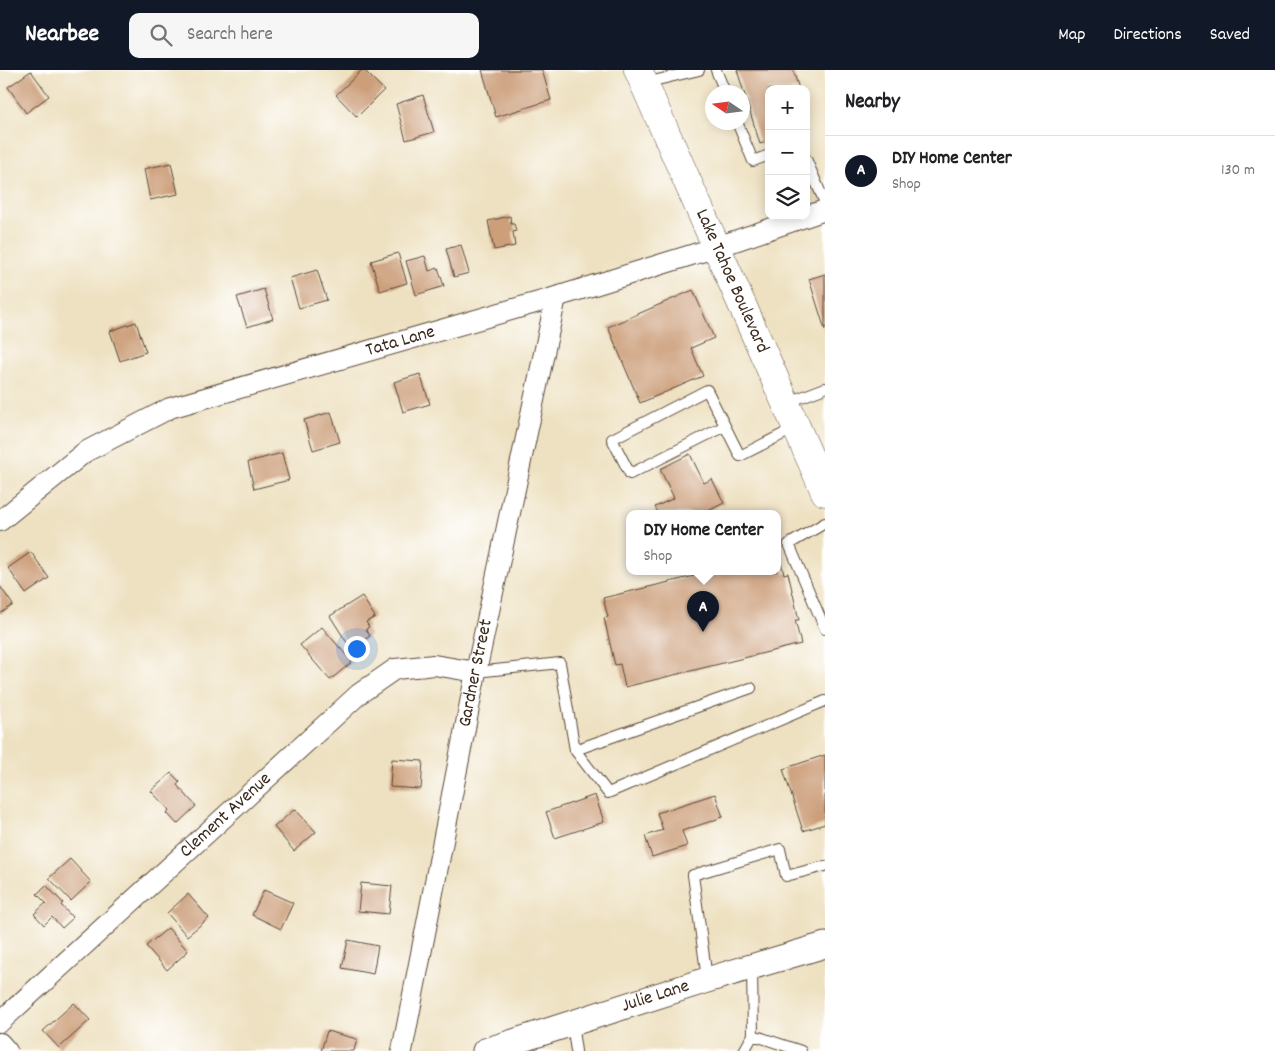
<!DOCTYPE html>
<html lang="en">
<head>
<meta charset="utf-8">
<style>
	:root { --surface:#fff; --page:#f6f6f6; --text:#202124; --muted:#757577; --line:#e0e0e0; --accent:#111827 }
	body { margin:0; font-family:Dekko,sans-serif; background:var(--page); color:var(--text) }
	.controls { position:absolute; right:15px; top:15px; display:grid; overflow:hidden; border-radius:10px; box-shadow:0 2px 12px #0003 }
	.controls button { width:45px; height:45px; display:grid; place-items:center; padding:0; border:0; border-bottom:1px solid var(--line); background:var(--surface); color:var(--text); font:25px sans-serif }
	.compass { position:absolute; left:705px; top:15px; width:45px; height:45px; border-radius:50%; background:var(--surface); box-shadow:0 2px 12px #0003; rotate:283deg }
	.you { position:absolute; left:356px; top:578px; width:18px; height:18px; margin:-12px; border:4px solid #fff; border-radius:50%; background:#1a73e8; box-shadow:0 0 0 8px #1a73e833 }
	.badge { display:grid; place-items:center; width:32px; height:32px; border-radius:50%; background:var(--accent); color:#fff; font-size:16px; font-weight:700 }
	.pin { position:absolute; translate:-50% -41px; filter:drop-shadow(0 1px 2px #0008) }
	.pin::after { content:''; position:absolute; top:26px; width:18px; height:15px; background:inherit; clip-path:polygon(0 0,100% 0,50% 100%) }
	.popup { position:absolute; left:626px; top:440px; width:155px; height:65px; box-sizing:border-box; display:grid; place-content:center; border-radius:10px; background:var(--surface); filter:drop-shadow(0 1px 4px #0005); font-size:16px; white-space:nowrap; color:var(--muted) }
	.popup b { font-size:19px; color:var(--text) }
	.popup::after { content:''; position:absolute; left:50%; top:100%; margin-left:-10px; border:10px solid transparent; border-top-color:var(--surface) }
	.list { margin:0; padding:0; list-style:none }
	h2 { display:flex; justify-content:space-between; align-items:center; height:65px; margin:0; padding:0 20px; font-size:21px }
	h2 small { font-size:16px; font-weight:400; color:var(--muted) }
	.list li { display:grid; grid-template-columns:32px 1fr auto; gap:15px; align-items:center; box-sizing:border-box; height:70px; padding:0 20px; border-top:1px solid var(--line) }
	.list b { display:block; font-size:19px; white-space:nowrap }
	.list p { margin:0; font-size:16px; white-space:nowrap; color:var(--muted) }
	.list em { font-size:16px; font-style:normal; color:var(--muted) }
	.icon { flex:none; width:28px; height:28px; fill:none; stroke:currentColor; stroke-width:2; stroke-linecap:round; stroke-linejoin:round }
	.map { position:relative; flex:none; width:825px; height:981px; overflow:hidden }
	header { display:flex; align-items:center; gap:30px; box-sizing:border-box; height:70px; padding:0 25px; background:var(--accent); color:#fff }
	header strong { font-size:24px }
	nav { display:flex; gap:28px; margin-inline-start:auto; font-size:18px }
	.search { width:350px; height:45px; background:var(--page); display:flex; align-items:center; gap:12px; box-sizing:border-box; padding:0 18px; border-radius:10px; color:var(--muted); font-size:19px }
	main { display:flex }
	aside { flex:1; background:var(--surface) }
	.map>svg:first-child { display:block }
	.building { fill:#cc9f7a }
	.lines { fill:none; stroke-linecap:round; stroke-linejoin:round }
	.service-casing { stroke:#564536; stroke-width:12 }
	.minor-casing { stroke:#564536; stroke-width:22 }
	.tertiary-casing { stroke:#564536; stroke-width:27 }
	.secondary-casing { stroke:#564536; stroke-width:29 }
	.service { stroke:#fff; stroke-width:10 }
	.minor { stroke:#fff; stroke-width:20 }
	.tertiary { stroke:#fff; stroke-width:25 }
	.secondary { stroke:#fff; stroke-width:28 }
	.labels { text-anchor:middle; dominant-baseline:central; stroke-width:4.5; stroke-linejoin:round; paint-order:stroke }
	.street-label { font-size:19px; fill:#3b2a1e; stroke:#fff }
</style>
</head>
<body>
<header>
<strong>Nearbee</strong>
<div class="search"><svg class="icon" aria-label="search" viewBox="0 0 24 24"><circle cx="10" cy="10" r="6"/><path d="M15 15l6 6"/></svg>Search here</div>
<nav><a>Map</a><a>Directions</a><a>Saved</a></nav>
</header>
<main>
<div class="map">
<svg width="825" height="981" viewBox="0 0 825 981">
	<rect width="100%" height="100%" fill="#fff"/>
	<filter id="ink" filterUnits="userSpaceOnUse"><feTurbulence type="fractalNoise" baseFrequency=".02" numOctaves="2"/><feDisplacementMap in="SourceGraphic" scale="10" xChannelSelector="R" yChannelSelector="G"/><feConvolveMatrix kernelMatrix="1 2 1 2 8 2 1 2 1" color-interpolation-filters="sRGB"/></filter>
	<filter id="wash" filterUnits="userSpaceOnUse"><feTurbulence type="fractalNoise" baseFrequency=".0096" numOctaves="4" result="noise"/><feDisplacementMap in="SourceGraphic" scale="20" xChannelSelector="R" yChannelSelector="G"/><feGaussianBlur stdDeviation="1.12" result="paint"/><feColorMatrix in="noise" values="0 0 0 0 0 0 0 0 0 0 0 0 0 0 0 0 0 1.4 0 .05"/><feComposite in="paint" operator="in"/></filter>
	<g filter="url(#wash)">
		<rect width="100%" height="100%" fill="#eee1c1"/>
		<g id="blocks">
			<path class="building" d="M362,0H364L384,20L357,47L336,25Z
				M482,0H542L551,30L496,47Z
				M737,0H793L799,19H769V71L760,74Z
				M31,1L49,26L26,43L8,17Z
				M423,25L434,62L406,70L396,34Z
				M171,93L178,124L150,130L144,99Z
				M510,146L511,154H514L516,161L513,162L515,176L494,180L488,151Z
				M461,175L469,203L454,207L446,179Z
				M398,183L407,213L380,221L371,191Z
				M425,186L429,201L438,198L444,216L416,225L406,191Z
				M317,200L327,230L299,238L290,208Z
				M825,204V260L809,209Z
				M264,219L273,249L247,257L237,227Z
				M693,220L714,268L691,278L703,306L640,333L608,257Z
				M136,252L146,282L120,291L110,261Z
				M420,304L430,334L403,342L394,312Z
				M331,342L340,372L313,380L304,350Z
				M282,383L289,410L254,419L248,392Z
				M690,384L704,413L712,409L724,433L704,443H658L655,437L674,428L660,399Z
				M31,482L49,508L26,524L8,498Z
				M777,485H779L784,504L788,503L799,550H795L801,574L625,617L620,594L615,595L604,548L608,547L603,528L715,501H777Z
				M0,516L13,535L0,544Z
				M362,526L375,547L366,552L369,557L366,559L370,566L351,579L330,546Z
				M322,557L352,592L330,610L300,575Z
				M825,685V754L803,761L783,699Z
				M392,689L423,691L421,719L390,717Z
				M171,703L180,712L177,715L196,736L177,754L167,743L169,740L151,721Z
				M715,724L723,747L682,761L687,776L652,787L645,766L663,760L657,743Z
				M595,725L604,752L555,768L546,742Z
				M295,739L316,762L294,781L274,757Z
				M70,789L91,812L71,831L49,808Z
				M361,813L392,816L389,844L358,841Z
				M46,815L63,833L61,835L73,848L62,858L52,847L44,855L34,844L46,833L37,824Z
				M264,820L293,833L281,859L252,845Z
				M188,824L209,848L187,866L167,843Z
				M168,858L188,881L167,900L146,876Z
				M348,870L378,876L373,904L342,898Z
				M74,933L90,950L59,978L43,961Z
				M327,961L357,969L354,981H321Z"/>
		</g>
	</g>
	<g filter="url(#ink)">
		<use href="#blocks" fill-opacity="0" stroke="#564536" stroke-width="1"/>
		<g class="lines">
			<g class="service-casing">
				<path id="service" d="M716,0L725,22
					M645,13L699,0
					M737,52L753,91L769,85
					M806,89L825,133
					M786,333L825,318
					M725,356L630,404L612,369L707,320L740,386L795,358
					M825,453L789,474L825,559
					M476,602L560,593L575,680
					M751,618L575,680L608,723L825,631
					M707,909L693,805L780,779L786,806L825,796
					M572,954L576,981
					M753,965L801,981
					M744,981L753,965L752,897"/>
			</g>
			<g class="minor-casing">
				<g id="minor">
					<path id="s1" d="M0,451L85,382L170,338L556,227L717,177L825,140"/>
					<path id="s2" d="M0,952L359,624L395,599L434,595L476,602"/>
					<path d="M0,973L7,981"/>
					<path id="s3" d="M402,981L476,602L556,227"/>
				</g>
			</g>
			<g class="tertiary-casing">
				<g id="tertiary">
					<path id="s4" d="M485,981L707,910L825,875"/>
				</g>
			</g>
			<g class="secondary-casing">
				<g id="secondary">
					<path id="s5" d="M638,0L825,422"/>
				</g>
			</g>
			<use href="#service" class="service"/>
			<use href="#minor" class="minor"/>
			<use href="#tertiary" class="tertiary"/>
			<use href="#secondary" class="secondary"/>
		</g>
	</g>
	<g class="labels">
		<g class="street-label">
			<text stroke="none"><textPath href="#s5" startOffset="231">Lake Tahoe Boulevard</textPath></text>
			<text stroke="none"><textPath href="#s1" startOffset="445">Tata Lane</textPath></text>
			<text stroke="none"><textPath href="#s3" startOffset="385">Gardner Street</textPath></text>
			<text stroke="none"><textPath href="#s2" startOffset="306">Clement Avenue</textPath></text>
			<text stroke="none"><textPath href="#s4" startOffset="179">Julie Lane</textPath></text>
		</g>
	</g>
</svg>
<div class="controls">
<button>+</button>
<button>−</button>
<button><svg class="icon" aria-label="layers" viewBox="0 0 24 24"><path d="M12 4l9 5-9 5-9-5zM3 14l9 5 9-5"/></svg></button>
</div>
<svg class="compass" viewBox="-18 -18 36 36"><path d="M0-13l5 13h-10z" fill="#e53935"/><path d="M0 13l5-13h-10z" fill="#757577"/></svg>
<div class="you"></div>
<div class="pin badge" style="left:703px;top:562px">A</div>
<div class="popup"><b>DIY Home Center</b>Shop</div>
</div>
<aside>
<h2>Nearby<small></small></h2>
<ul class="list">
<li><span class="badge">A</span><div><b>DIY Home Center</b><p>Shop</p></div><em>130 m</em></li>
</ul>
</aside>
</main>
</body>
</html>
